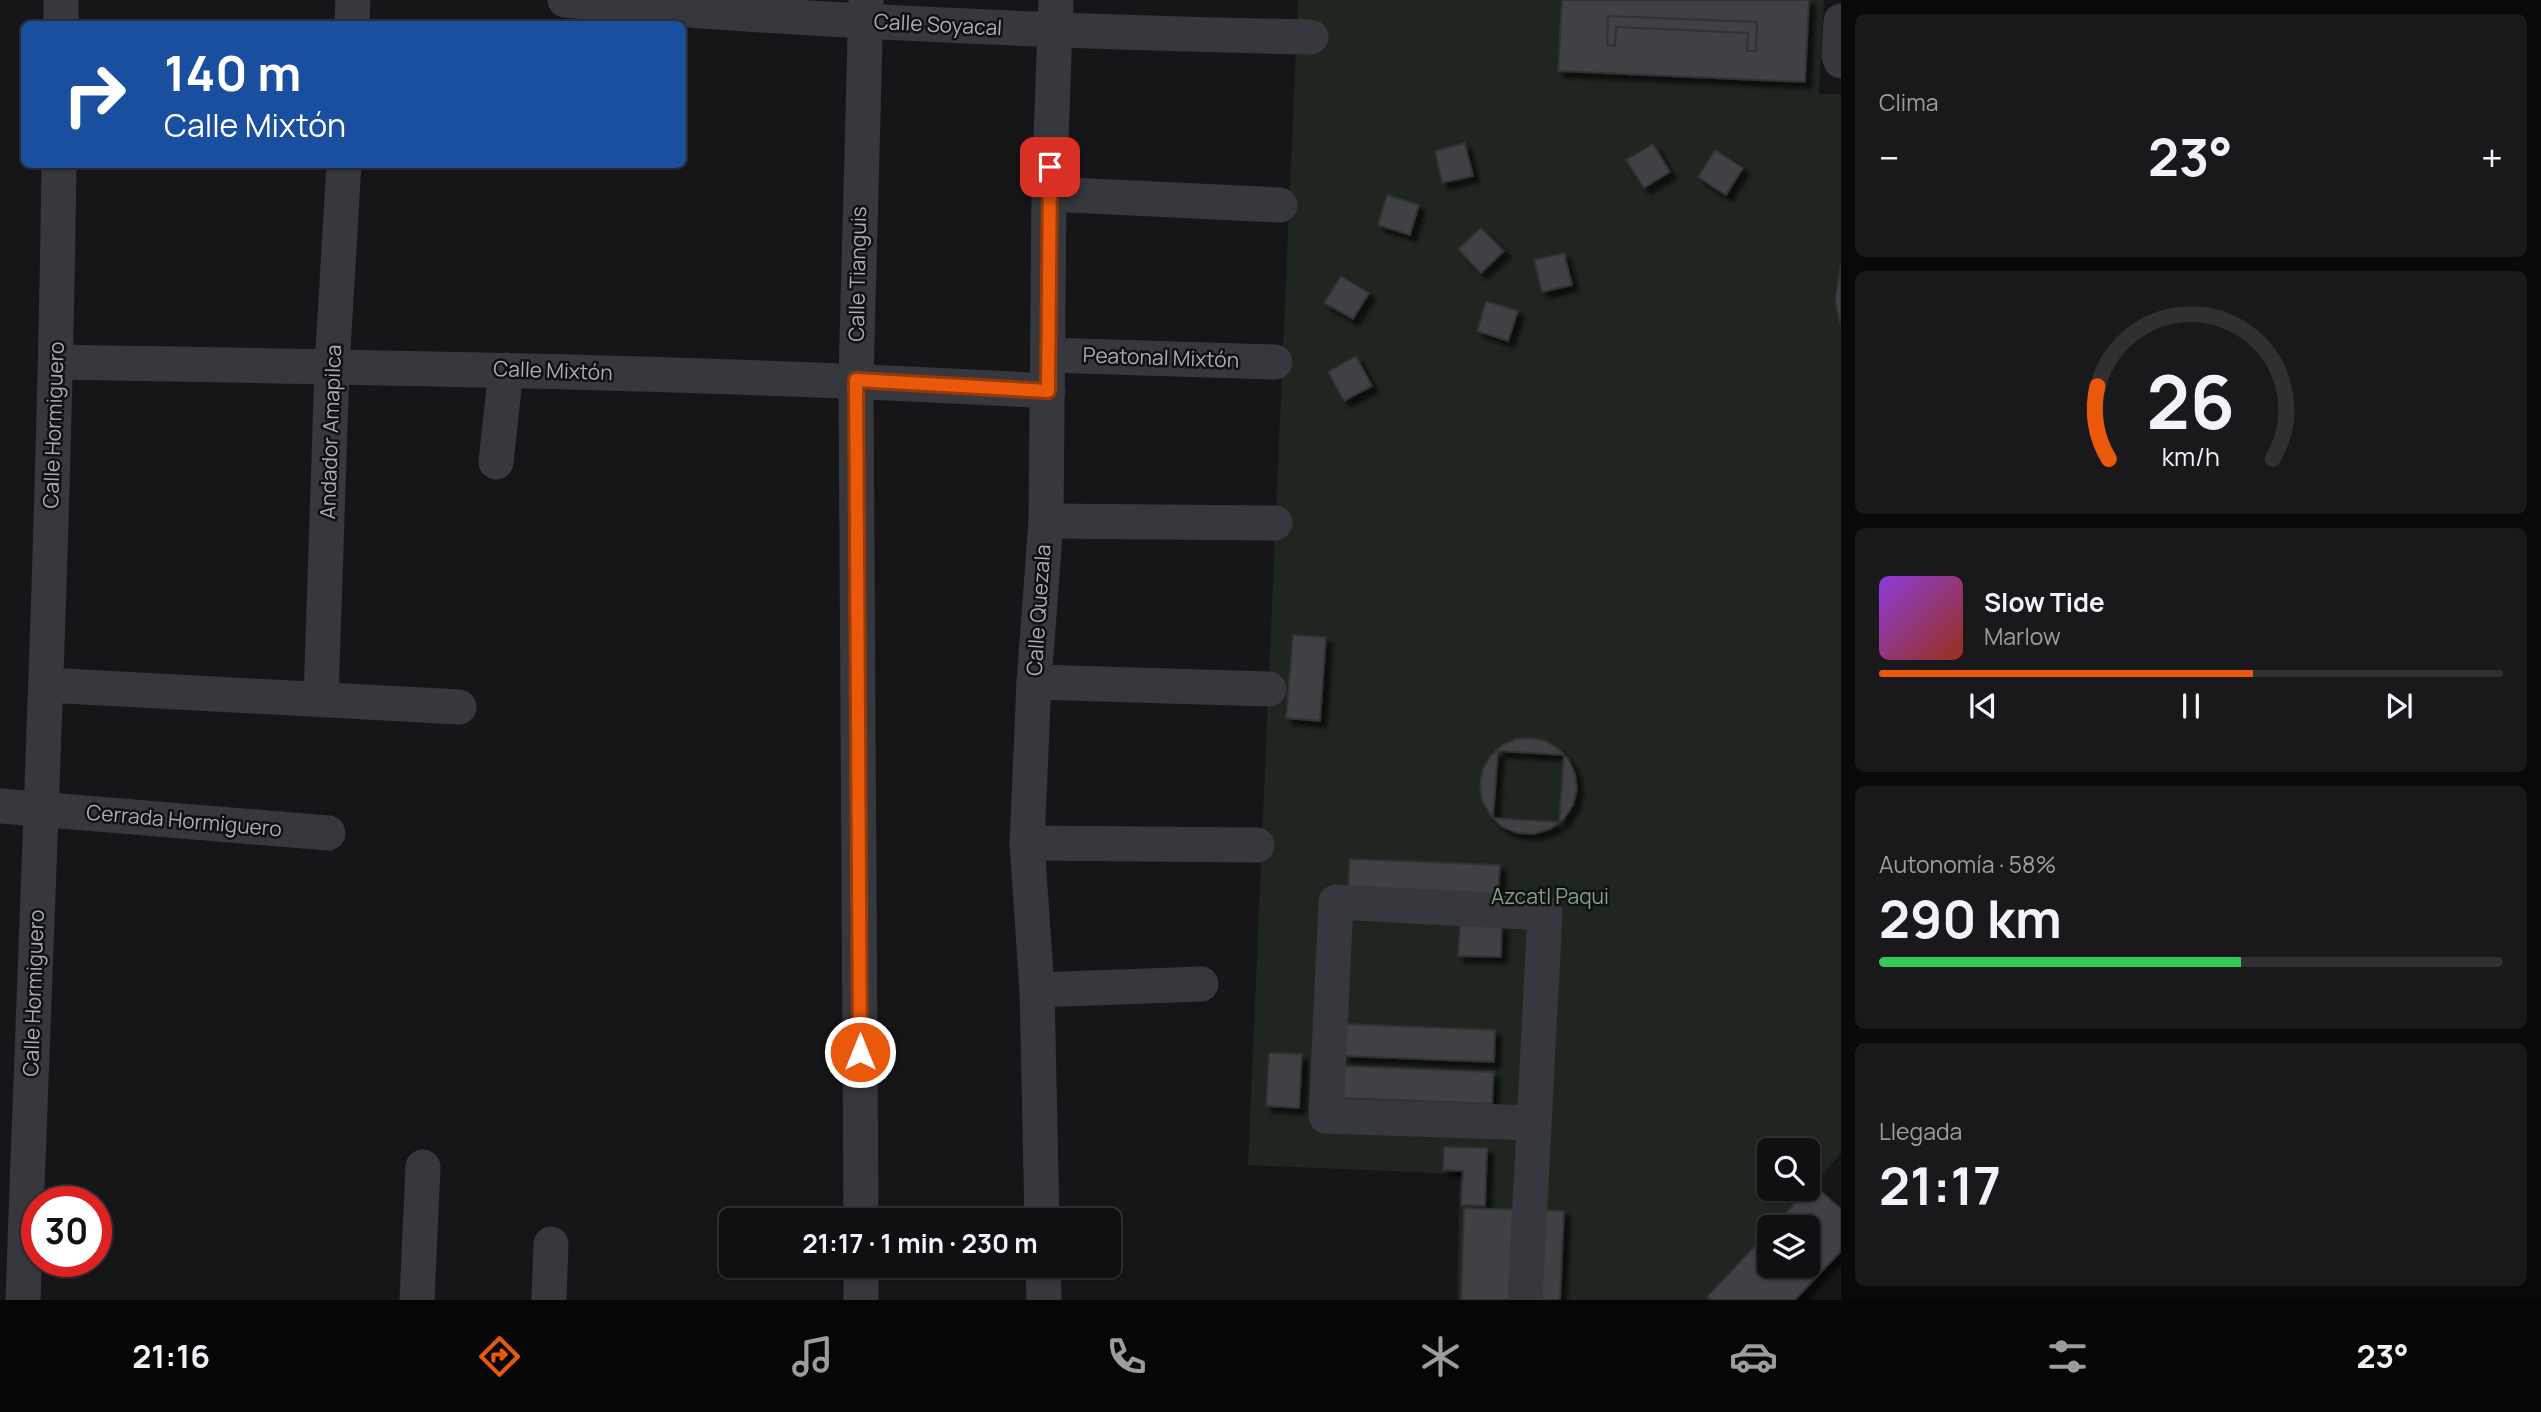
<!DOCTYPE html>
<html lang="es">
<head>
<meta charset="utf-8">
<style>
  :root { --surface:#101012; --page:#19191b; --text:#f1f3f6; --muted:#9c9d9f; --line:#303032; --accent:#ea580c }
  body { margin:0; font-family:Manrope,sans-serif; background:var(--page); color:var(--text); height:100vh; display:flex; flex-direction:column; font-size:26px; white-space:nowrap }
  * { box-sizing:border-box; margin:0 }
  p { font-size:23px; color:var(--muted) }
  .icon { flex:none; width:38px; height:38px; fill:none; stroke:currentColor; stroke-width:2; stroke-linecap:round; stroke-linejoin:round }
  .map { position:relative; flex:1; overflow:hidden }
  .panel { display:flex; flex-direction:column; gap:14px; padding:14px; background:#09090a; width:700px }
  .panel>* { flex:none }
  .hud { position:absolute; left:21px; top:21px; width:665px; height:147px; border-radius:10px; box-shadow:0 2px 5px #0004,0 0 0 2px var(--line); background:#1a4fa0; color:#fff; overflow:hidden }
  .controls { position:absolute; left:1757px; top:1138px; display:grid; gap:14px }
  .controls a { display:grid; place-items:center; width:63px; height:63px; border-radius:10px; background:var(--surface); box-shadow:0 2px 5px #0004,0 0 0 2px var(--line); font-size:35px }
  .speed { position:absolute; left:21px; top:1186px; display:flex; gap:14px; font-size:35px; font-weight:700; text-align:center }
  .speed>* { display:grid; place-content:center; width:91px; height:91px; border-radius:50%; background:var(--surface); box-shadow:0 2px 5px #0004,0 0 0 2px var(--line); line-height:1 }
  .speed .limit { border:10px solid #d22; background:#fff; color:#111 }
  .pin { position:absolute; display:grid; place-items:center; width:60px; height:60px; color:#fff; margin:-30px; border-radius:14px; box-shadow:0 4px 10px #0006 }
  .me { position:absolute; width:77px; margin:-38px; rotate:0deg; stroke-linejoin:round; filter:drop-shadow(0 0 5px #0008) }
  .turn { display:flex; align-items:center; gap:24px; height:147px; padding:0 28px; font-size:32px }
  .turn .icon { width:91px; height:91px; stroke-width:2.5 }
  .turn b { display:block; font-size:49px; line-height:60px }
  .big { font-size:52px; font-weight:700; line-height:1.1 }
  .panel .card { flex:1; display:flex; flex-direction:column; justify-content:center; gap:10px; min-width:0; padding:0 24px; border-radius:10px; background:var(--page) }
  .panel .dial { align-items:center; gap:0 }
  .dial svg { height:182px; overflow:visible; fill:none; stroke:var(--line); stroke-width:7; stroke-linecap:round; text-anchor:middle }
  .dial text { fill:var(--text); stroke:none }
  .song { display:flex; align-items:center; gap:21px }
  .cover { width:84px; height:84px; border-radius:10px; background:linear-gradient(135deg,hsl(270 70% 55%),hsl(10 70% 35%)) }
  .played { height:7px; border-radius:4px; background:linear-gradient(90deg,var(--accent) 60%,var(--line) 60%) }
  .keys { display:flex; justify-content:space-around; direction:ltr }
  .heat { display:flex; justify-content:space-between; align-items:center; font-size:38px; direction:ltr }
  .charge { height:10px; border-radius:5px; background:linear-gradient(90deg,#34c759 58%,var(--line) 0) }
  .trip { position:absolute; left:719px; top:1208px; width:402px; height:70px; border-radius:10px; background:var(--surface); box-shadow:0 2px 5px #0004,0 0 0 2px var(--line); font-weight:700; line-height:70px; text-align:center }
  .dock { display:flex; height:112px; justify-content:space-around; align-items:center; background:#060607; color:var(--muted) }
  .dock .icon { width:49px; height:49px }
  .dock .current { color:var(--accent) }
  .dock b { font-size:32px; color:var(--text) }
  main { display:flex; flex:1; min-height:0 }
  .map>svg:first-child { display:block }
</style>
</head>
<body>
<main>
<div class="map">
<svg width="1841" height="1300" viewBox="0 0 1841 1300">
  <defs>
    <filter id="shadow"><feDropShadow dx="6" dy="6" stdDeviation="2" flood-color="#0009"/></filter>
  </defs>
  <rect width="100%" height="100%" fill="#161618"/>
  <path fill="#1e261f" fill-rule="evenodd" d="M1298,0H1824L1819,94H1841V1154L1773,1227H1769V1231L1708,1297L1711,1300H1457L1460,1174L1248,1165ZM1769,1150H1808V1188H1769Z"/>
  <g fill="#404145" stroke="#303034" stroke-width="2" fill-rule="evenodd" filter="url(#shadow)">
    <path d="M1562,0H1809L1805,82L1558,71Z"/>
    <path d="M1608,16L1757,22L1756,51H1747L1748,33L1616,27L1615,46L1607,45Z"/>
    <path d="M1465,143L1473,176L1442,183L1435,151Z"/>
    <path d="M1653,144L1670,172L1644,188L1626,160Z"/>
    <path d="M1715,150L1743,168L1726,195L1698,177Z"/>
    <path d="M1387,195L1419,205L1410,235L1378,225Z"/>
    <path d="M1481,228L1504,251L1481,273L1458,249Z"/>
    <path d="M1564,253L1572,285L1542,292L1534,260Z"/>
    <path d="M1841,264V326L1835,301Z"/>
    <path d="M1341,276L1369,293L1353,319L1324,303Z"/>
    <path d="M1486,301L1518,311L1508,341L1477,331Z"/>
    <path d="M1356,356L1372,386L1344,401L1328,372Z"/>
    <path d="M1293,635L1326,637L1320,721L1286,718Z"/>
    <path d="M1531,738L1546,741L1559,749L1569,760L1575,774L1577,789L1573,805L1564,819L1550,829L1534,834L1517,833L1502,827L1490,815L1482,800L1480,784L1483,769L1490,756L1502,745L1516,739ZM1498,751L1564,755L1559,822L1493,818Z"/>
    <path d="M1350,859L1500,865L1498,898L1348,891Z"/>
    <path d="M1460,924L1502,925L1501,957L1458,956Z"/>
    <path d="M1346,1024L1495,1030L1494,1062L1344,1056Z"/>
    <path d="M1269,1053L1302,1054L1299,1108L1266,1106Z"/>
    <path d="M1344,1066L1494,1072L1492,1104L1342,1098Z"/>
    <path d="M1444,1147L1487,1148L1485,1206L1461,1205L1463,1171L1443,1170Z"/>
    <path d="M1813,1184L1841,1209V1251L1795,1300H1711L1707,1297L1769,1231V1265H1808V1227H1773Z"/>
    <path d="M1464,1208L1564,1211L1560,1300H1461Z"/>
  </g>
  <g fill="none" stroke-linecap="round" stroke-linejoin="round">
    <g stroke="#37383d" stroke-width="35">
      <path d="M565,0C813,22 1062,32 1311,37"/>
      <path d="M1841,21L1839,56L1841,61"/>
      <path d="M61,24V0"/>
      <path d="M352,24L353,0"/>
      <path d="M1049,194L1280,205"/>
      <path d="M1048,355L1275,362"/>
      <path d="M57,362C387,368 718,372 1048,391"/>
      <path d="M496,462L506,370"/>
      <path d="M1046,521L1275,523"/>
      <path d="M1034,682L1269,689"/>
      <path d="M46,685L459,707"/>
      <path d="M321,699L332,367L344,164"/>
      <path d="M0,806L328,833"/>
      <path d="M1027,843L1257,845"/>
      <path d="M1037,990L1201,984"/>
      <path d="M861,1220L856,380L866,0"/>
      <path d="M1042,1220L1037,990L1027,843L1034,682L1046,521L1049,194L1056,0"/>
      <path d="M861,1265V1300"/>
      <path d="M1043,1265L1044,1300"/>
      <path d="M23,1300C36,922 54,543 59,164"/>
      <path d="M417,1300L423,1167"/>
      <path d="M549,1300L551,1244"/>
      <path d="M1525,1300L1545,913L1336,902L1326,1116L1532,1123"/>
    </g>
  </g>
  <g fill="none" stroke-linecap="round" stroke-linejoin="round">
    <defs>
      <path id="route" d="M860,1052L856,380L1048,391L1050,167"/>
    </defs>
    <use href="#route" stroke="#983908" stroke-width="18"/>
    <use href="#route" stroke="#ea580c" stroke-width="12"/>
  </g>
  <g text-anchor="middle" stroke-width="5" stroke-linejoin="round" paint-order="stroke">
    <g font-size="21" fill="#a8adb8" stroke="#111113">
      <text transform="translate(938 25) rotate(3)" y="7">Calle Soyacal</text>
      <text transform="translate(858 274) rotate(-89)" y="7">Calle Tianguis</text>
      <text transform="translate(1161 358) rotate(2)" y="7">Peatonal Mixtón</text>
      <text transform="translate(553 371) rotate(2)" y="7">Calle Mixtón</text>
      <text transform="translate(54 425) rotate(-88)" y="7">Calle Hormiguero</text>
      <text transform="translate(331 432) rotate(-88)" y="7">Andador Amapilca</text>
      <text transform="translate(1039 610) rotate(-86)" y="7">Calle Quezala</text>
      <text transform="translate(184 821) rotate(5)" y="7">Cerrada Hormiguero</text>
      <text transform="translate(34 993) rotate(-88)" y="7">Calle Hormiguero</text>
    </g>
    <g font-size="21" fill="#7fa381" stroke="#111113">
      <text x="1550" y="904">Azcatl Paqui</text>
    </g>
  </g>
</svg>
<div class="controls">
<a><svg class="icon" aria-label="search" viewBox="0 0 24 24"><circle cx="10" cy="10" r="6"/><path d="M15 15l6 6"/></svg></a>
<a><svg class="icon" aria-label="layers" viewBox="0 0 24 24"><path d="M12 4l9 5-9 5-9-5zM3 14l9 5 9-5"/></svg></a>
</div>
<div class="speed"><div class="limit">30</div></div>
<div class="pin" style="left:1050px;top:167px;background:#d93025"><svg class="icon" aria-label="arrive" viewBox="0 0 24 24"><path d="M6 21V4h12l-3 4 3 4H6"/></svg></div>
<svg class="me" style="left:860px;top:1052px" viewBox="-20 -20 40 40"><circle r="17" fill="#ea580c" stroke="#fff" stroke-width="3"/><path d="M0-11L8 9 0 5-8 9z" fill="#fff"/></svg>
<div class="trip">21:17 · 1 min · 230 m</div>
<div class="hud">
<div class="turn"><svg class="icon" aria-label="right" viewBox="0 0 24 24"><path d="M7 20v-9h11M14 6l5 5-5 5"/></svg><div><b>140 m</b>Calle Mixtón</div></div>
</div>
</div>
<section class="panel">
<div class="card"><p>Clima</p>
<div class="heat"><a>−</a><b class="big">23°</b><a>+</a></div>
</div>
<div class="card dial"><svg viewBox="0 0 100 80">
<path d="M14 69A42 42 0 1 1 86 69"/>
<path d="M14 69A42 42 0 0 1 9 37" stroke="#ea580c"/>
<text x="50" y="56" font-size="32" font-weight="700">26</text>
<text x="50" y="72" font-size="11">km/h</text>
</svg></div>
<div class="card">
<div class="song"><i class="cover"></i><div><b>Slow Tide</b><p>Marlow</p></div></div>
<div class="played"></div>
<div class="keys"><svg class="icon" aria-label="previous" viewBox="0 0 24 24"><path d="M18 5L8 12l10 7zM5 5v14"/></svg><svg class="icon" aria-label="pause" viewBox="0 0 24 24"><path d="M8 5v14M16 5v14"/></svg><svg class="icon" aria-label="next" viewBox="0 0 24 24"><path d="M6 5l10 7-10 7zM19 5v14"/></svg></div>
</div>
<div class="card"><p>Autonomía · 58%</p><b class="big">290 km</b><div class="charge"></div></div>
<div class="card"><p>Llegada</p><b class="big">21:17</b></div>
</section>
</main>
<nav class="dock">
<b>21:16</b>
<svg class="icon current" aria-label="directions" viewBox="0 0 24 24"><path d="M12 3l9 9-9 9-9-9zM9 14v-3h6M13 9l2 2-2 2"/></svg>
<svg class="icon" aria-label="music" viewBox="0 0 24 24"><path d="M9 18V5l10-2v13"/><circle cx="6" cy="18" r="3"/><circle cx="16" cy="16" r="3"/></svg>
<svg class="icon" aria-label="phone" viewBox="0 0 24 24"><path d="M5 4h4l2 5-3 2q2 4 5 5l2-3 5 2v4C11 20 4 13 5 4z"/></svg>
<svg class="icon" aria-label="climate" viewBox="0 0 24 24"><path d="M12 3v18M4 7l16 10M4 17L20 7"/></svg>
<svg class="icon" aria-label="car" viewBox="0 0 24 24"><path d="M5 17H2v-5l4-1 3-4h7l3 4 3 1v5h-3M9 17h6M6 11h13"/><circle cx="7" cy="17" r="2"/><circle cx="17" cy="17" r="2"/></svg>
<svg class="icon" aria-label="filters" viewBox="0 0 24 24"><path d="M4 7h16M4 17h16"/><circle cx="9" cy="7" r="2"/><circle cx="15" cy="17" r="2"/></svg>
<b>23°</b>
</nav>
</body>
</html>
